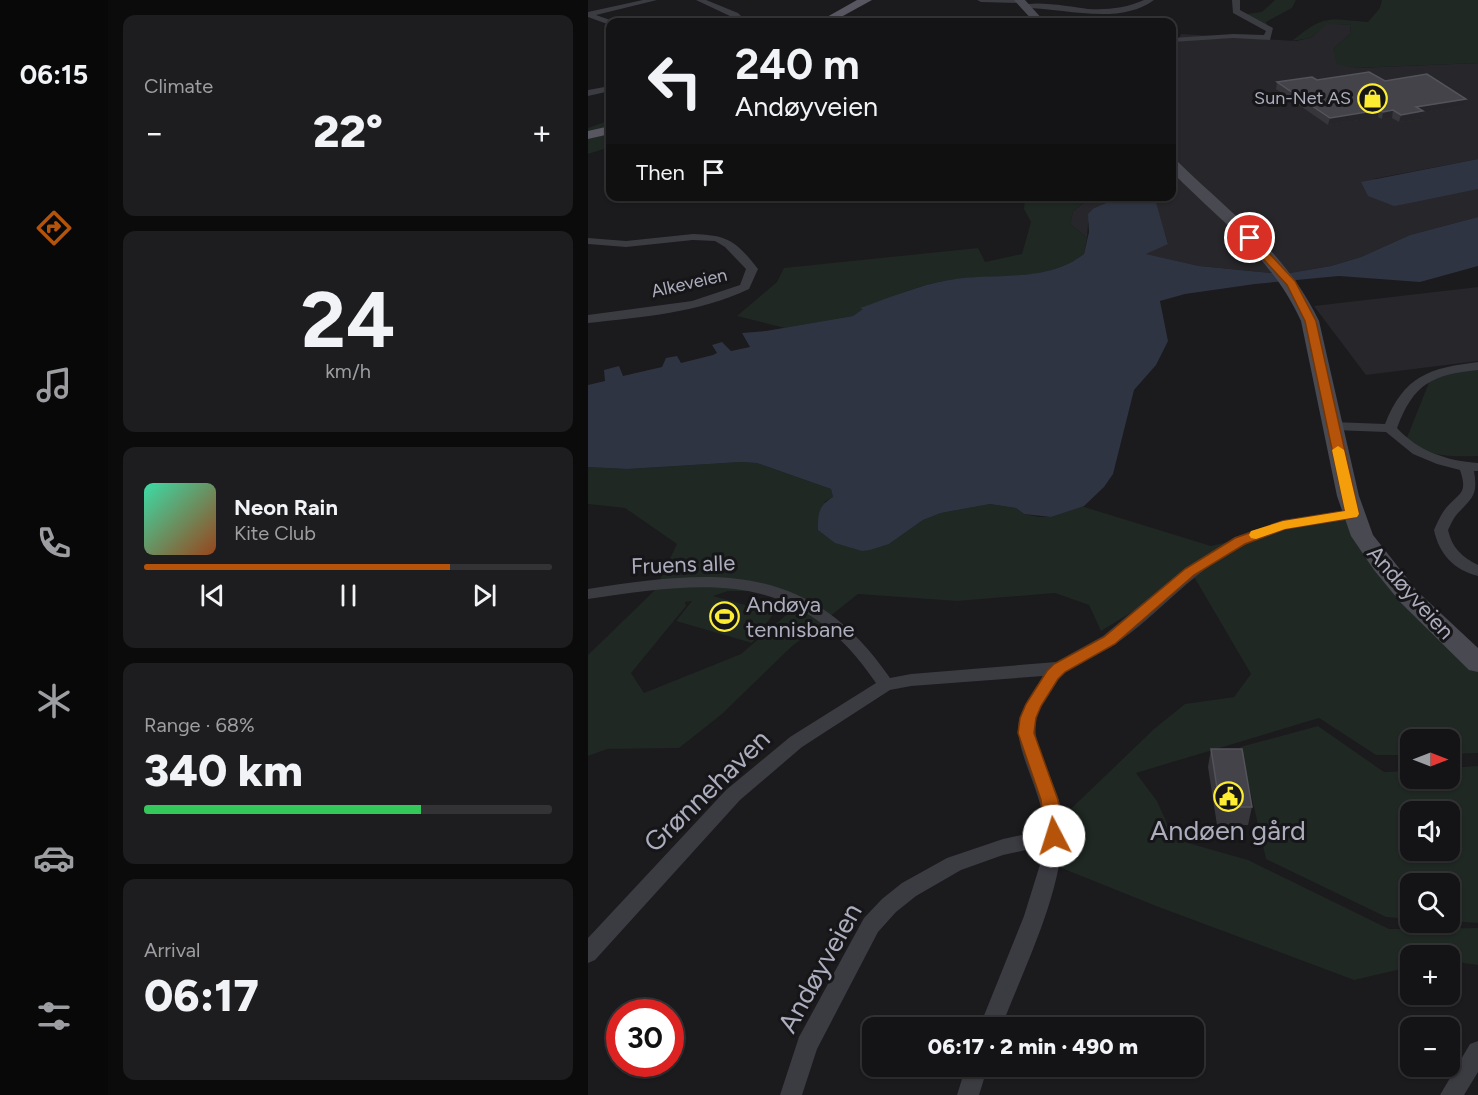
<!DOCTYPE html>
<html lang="en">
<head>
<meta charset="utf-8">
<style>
  :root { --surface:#141416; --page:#1d1d1f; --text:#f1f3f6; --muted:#9d9ea1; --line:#333335; --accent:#b45309 }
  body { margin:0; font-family:Figtree,sans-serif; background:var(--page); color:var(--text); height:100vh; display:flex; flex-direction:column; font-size:22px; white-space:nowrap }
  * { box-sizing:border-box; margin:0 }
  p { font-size:20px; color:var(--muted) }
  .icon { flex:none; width:33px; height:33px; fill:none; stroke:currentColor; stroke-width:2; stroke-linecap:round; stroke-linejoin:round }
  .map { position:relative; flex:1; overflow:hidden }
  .drawer { display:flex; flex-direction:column; gap:15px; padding:15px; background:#0b0b0c; width:480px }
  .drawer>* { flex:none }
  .banner { position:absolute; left:18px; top:18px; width:570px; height:183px; border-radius:12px; box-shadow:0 2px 4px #0004,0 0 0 2px var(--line); background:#141416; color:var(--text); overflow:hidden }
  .needle { width:39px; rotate:90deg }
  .fabs { position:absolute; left:812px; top:729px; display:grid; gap:12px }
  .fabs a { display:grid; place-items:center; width:60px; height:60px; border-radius:12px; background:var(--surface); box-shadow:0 2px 4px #0004,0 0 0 2px var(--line); font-size:30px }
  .speed { position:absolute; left:18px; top:999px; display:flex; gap:12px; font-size:30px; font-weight:700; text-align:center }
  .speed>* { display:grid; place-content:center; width:78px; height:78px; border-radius:50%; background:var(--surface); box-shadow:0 2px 4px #0004,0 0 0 2px var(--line); line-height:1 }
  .speed .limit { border:9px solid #d22; background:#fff; color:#111 }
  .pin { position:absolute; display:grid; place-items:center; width:51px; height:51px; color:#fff; margin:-26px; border:3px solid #fff; border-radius:50%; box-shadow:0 2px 6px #0007 }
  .me { position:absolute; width:66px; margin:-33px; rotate:355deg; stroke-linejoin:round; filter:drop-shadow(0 0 4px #0008) }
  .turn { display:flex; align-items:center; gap:21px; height:126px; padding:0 30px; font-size:27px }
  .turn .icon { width:78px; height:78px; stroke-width:2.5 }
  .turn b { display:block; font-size:42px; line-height:51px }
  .then { display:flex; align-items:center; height:57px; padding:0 30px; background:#0003; gap:12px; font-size:22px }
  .big { font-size:45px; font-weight:800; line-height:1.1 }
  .drawer .card { flex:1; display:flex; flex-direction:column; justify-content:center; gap:9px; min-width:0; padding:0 21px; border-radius:12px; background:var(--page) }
  .drawer .dial { align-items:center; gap:0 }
  .dial b { font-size:78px; line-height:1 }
  .song { display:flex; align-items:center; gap:18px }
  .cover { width:72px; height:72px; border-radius:9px; background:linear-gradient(135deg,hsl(160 70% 55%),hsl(20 70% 35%)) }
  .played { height:6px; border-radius:3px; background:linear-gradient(90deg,var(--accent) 75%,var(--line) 75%) }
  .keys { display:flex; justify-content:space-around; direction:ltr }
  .heat { display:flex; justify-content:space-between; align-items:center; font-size:33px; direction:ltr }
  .charge { height:9px; border-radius:4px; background:linear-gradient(90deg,#34c759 68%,var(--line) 0) }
  .trip { position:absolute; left:274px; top:1017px; width:342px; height:60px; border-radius:12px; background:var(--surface); box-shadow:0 2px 4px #0004,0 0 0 2px var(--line); font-weight:800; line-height:60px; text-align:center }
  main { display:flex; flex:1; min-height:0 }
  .menu { display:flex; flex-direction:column; width:108px; justify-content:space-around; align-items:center; background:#080809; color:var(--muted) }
  .menu .icon { width:42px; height:42px }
  .menu .on { color:var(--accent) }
  .menu b { font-size:27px; color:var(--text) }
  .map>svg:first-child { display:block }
</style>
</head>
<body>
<main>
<nav class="menu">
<b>06:15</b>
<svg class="icon on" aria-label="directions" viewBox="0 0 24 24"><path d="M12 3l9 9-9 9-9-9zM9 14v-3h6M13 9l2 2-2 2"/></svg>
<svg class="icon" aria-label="music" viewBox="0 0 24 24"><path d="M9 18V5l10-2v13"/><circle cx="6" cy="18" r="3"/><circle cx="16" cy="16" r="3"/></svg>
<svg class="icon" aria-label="phone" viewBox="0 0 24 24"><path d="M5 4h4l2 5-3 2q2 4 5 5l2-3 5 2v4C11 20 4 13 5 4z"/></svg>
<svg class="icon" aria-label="climate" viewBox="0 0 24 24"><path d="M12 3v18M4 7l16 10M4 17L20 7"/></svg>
<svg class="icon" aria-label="car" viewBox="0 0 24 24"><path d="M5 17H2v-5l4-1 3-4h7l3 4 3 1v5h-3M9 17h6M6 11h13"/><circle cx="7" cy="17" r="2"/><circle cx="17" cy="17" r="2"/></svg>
<svg class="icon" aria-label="filters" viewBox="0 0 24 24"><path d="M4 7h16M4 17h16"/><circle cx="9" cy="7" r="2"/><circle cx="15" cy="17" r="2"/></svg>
</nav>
<section class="drawer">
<div class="card"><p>Climate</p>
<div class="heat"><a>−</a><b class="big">22°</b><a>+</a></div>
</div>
<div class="card dial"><b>24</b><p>km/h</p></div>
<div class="card">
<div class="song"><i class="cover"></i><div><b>Neon Rain</b><p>Kite Club</p></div></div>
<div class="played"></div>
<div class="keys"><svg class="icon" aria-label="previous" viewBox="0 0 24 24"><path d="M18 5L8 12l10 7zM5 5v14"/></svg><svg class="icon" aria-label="pause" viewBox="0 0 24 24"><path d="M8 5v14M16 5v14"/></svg><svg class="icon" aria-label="next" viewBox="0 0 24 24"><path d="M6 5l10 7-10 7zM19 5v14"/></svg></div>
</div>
<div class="card"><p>Range · 68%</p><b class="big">340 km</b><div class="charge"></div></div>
<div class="card"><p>Arrival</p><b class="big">06:17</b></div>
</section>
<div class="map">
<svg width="890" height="1095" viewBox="0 0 890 1095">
  <rect width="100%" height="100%" fill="#1b1a1d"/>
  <g fill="#27262a">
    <path d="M739,23L763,25L762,34L745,49L767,68L890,63V159L785,179L890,189V217L822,235L773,257L743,266L702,273H683L611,266L557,254L580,243L566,199L555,197L584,196V40H590L593,34L708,41L722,38Z"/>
    <path d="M503,197H532L506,208L500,224L499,238L482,224L485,211Z"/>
    <path d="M890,287V361L778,375L726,306Z"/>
  </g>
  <g fill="#1f2823" fill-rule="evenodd">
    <path d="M687,0H708L704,8L678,22L680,29L652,15L674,12Z"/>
    <path d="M794,0H890V63L766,68L749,64L745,49L762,34L763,25L739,24L722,38L704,41C738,14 738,19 780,22L792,8Z"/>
    <path d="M22,120V147L0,154V128Z"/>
    <path d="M437,197H503L485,211L482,224L499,238L496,254C457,284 407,273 362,280C332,284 302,298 274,308L276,309L265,316L197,328L149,316L189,282L196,268L390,248L397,262L434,254L443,222L436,209Z"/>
    <path d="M890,363V456C864,457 839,457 818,440L844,375Z"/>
    <path d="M153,462L169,463L243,489L245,497L236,502L301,544L335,520L353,513L402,504L428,508L436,514L451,517H463L493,506L623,546L763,513L890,667V753L861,754V740H822V755H788L731,718L548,773L569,801L586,839L660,860L801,929L890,928V965L861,961V956H822V967L766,980L568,906L466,865L465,826L566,729L597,704L646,697L663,674L605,575L513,631L501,605L467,593L369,601L270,594L202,648L134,714L91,748L19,749L0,756V655L67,590L89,544L37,508L0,504V467L39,469ZM140,591H188L204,610L153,654L56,693L43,673L98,606L97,602L104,601L88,621L164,643L186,613L125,596Z"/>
    <path d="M730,726L796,772L822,771V778H861V768L890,766V923L861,921V884H822V919L798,917L678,859L652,747ZM822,812H861V850H822Z"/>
  </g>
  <g fill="#2f3442">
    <path d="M890,159V189L817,204L806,206L780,196L773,182Z"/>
    <path d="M532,197L567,199L580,244L558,254L611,266L683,273H702L743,266L773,257L822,235L890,217V266L832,282L751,276L667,284L597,294L572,301L580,341L568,365L546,390L525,474L516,487L496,506L463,517L436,514L428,508L402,504L353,513L335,520L301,544L282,550L274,551L247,543L230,530C230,514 230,506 245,497L243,489L169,463L153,462L39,469L0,467V385L17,381L16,370L31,366L35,376L74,367L78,358L89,356L93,363L125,355L129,353L124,345L134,342L143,351L162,347L154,333L178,331L265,316L275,309L272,308C301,298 331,285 361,280C406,272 457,284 496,254L501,232L500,214L506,208Z"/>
  </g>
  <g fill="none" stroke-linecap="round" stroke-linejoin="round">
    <g fill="#3b3b42" fill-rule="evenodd">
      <path d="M55,0H69L8,15L25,21L22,25L0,17V12Z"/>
      <path d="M108,0H118L150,13L154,17V22H147L144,17Z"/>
      <path d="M389,0H435L436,1L432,3L393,2Z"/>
      <path d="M556,0H566C531,26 477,8 437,8L433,6C446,0 484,7 500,9C520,10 538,8 556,0Z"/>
      <path d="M644,0H652V10L685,28L682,40L645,38L584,42V38L645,34L676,35L678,31L645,13Z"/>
      <path d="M22,86V91L0,96V90Z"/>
      <path d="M105,234C140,235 148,241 170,269L161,289C111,313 54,317 0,323V315L104,301L152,285L158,269L137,247L127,241L105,240L38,247L0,244V238L38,241Z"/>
      <path d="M890,362V370C844,375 826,383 809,428C830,451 859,461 890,463V471H886C890,495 885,497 870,513C866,517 863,524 860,530C864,548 874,557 890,565V576C866,570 851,554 846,530C849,523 853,514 858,508C872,492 880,494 872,470L849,464L825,454L798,432L745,430L738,426L745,422L797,424C816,376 841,368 890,362Z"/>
      <path d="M764,509L769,511L771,514L769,517C746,524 721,523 698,529C685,533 671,538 659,544C607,567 572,614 526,645C510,655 489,662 475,674C464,684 454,703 449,717C440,747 474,788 475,821C477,888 437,965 413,1028H391L436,916L455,855L456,846L415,855L373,870L328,896L308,912L290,932L229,1049L214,1095H192L211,1037L276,918L294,899L314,883L359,858L415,839L456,830C457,794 422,745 432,717C437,702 447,689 455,676L323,686L302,690L214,747L152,800L7,960L0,963V938L138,790L202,737L288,683C210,568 122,581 0,599V589C127,569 221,560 302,678L323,674L468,662L515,636L597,568L647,537L695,520Z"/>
      <path d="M890,1041V1072L876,1095H852L882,1044Z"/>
      <path d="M378,1066H400L391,1095H369Z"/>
    </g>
    <g fill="#494952" fill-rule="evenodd">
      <path d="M426,0H437L457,22H446Z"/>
      <path d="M584,160L589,161C642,213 698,252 731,321L771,496L785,535L829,591L890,648V672L881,670L813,603L786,570L763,536L749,496L713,321C684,257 632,221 584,172Z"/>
    </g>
    <g fill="#575661" fill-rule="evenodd">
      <path d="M269,0H284L244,22H230Z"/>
      <path d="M22,126V134L0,139V131Z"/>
    </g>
  </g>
  <g fill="#37363b">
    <path d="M729,80L797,81L878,99L876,106L834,113L833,119L811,122L804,118L794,119L790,117L740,125L688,89L689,82Z"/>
    <path d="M623,749L664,807L660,825H629L620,767Z"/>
  </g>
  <g fill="#262529">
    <path d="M878,99L876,106L834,113L833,119L811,122L813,115L828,107Z"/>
    <path d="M791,110L790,117L740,125L742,118Z"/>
    <path d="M805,110L804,118L794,119L795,112Z"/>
  </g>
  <g fill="#434349" stroke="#54535b" stroke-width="1.5">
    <path d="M781,72L797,81L839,74L878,99L828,107L835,111L813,115L805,110L795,112L791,110L742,118L689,82L724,77L729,80Z"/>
    <path d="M623,749H654L664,807H632Z"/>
  </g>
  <path fill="#b45309" stroke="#753606" stroke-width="1.5" d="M658,236H665L707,281L728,321L771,514L764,518L697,529L657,544L606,575L527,644L477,672L470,679L453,706L448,718L446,733L470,800L475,836L472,841L466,844L460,841L457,836L453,800L430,733L432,718L438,704L459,671L466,664L516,637L597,569L647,538L695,521L757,511L717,321L699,285L658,240Z"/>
  <path fill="#f59e0b" d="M750,446L756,450L771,514L769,517L697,529L668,539L663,538L661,535L663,531L695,521L757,511L744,450Z"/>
  <defs>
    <symbol id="shop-ring" viewBox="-11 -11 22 22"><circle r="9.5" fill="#161518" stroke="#fcec32" stroke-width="1.5"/><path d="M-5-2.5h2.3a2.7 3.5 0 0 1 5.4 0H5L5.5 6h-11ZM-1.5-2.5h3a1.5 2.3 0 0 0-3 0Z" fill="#fcec32"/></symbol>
    <symbol id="stadium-ring" viewBox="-11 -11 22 22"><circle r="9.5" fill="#161518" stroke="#fcec32" stroke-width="1.5"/><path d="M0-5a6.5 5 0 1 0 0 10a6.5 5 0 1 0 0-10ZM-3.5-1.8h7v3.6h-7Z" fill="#fcec32"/></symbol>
    <symbol id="civic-ring" viewBox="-11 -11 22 22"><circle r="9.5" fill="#161518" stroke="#fcec32" stroke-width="1.5"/><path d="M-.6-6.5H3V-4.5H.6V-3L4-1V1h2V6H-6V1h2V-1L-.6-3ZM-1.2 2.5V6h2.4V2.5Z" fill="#fcec32"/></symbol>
  </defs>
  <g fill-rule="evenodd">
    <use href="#shop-ring" x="768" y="82" width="33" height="33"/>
    <use href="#stadium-ring" x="120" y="600" width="33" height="33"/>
    <use href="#civic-ring" x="624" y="780" width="33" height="33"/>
  </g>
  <g text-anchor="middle" stroke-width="6" stroke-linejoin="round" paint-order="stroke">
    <g font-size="18" fill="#acadbd" stroke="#161518" text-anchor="end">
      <text x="763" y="104">Sun-Net AS</text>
    </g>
    <g font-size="18" fill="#acadbd" stroke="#161518">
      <text transform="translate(101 283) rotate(-13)" y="6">Alkeveien</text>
    </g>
    <g font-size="22" fill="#acadbd" stroke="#161518">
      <text transform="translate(95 564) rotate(-2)" y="8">Fruens alle</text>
      <text transform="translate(823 592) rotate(48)" y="8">Andøyveien</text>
    </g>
    <g font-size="22" fill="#acadbd" stroke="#161518" text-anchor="start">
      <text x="158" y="612">Andøya<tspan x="158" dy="25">tennisbane</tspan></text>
    </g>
    <g font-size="27" fill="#acadbd" stroke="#161518">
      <text transform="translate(119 791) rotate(-44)" y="9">Grønnehaven</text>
      <text transform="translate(232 968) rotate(-61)" y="9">Andøyveien</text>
    </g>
    <g font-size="27" fill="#acadbd" stroke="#161518">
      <text x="640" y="840">Andøen gård</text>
    </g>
  </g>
</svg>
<div class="fabs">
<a><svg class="needle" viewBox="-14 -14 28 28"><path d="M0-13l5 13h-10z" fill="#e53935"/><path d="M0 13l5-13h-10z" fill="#9d9ea1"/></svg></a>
<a><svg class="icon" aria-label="sound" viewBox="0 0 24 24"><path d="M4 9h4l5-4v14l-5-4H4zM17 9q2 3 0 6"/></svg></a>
<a><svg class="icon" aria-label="search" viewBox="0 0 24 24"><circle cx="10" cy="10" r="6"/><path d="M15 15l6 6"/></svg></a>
<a>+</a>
<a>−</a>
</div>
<div class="speed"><div class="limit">30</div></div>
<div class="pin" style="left:662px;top:238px;background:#d93025"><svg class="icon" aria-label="arrive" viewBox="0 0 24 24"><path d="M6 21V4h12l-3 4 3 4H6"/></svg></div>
<svg class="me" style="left:466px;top:836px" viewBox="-20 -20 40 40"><circle r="19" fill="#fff"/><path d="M0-13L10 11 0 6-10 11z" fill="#b45309"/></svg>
<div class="trip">06:17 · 2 min · 490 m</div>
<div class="banner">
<div class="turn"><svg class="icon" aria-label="left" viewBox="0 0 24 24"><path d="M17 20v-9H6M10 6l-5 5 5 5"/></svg><div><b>240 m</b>Andøyveien</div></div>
<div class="then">Then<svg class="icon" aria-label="arrive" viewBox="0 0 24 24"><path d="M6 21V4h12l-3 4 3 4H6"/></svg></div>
</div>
</div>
</main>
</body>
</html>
